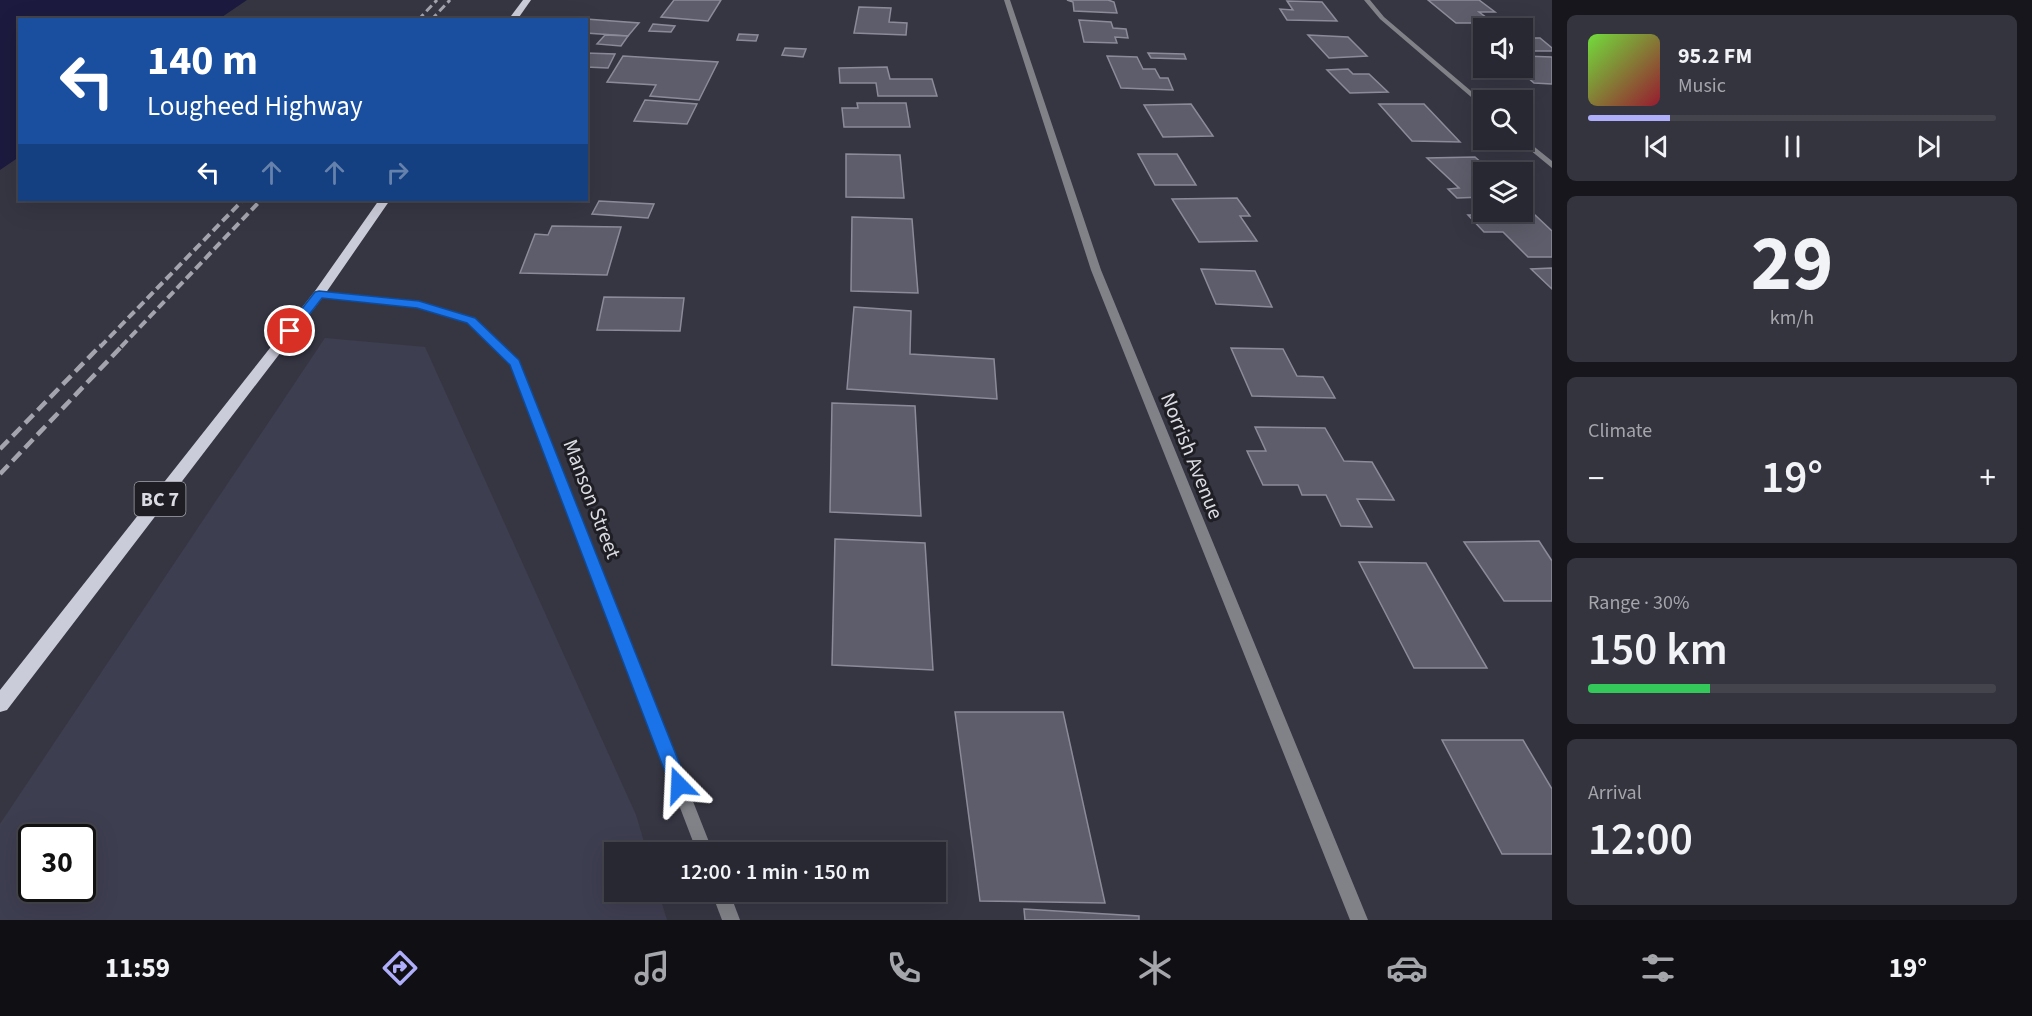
<!DOCTYPE html>
<html lang="en">
<head>
<meta charset="utf-8">
<style>
  :root { --surface:#282832; --page:#34343e; --text:#f1f3f6; --muted:#a5a6ac; --line:#44444d; --accent:#aeaefa }
  body { margin:0; font-family:"Source Sans 3",sans-serif; background:var(--page); color:var(--text); height:100vh; display:flex; flex-direction:column; font-size:22px; white-space:nowrap }
  * { box-sizing:border-box; margin:0 }
  p { font-size:20px; color:var(--muted) }
  .icon { flex:none; width:33px; height:33px; fill:none; stroke:currentColor; stroke-width:2; stroke-linecap:round; stroke-linejoin:round }
  .map { position:relative; flex:1; overflow:hidden }
  .side { display:flex; flex-direction:column; gap:15px; padding:15px; background:#16161c; width:480px }
  .side>* { flex:none }
  .top-card { position:absolute; left:18px; top:18px; width:570px; height:183px; border-radius:0px; box-shadow:0 6px 24px #0002,0 0 0 2px var(--line); background:#1a4fa0; color:#fff; overflow:hidden }
  .buttons { position:absolute; left:1473px; top:18px; display:grid; gap:12px }
  .buttons a { display:grid; place-items:center; width:60px; height:60px; border-radius:0px; background:var(--surface); box-shadow:0 6px 24px #0002,0 0 0 2px var(--line); font-size:30px }
  .speed { position:absolute; left:18px; top:824px; display:flex; gap:12px; font-size:30px; font-weight:700; text-align:center }
  .speed>* { display:grid; place-content:center; width:78px; height:78px; border-radius:50%; background:var(--surface); box-shadow:0 6px 24px #0002,0 0 0 2px var(--line); line-height:1 }
  .speed .limit { border:3px solid #111; border-radius:9px; background:#fff; color:#111 }
  .pin { position:absolute; display:grid; place-items:center; width:51px; height:51px; color:#fff; margin:-26px; border:3px solid #fff; border-radius:50%; box-shadow:0 2px 6px #0007 }
  .me { position:absolute; width:66px; margin:-33px; rotate:339deg; stroke-linejoin:round; filter:drop-shadow(0 0 4px #0008) }
  .turn { display:flex; align-items:center; gap:21px; height:126px; padding:0 30px; font-size:27px }
  .turn .icon { width:78px; height:78px; stroke-width:2.5 }
  .turn b { display:block; font-size:42px; line-height:51px }
  .lanes { display:flex; align-items:center; height:57px; padding:0 30px; background:#0003; justify-content:center; gap:30px; direction:ltr }
  .lanes .off { opacity:.35 }
  .big { font-size:45px; font-weight:600; line-height:1.1 }
  .side .widget { flex:1; display:flex; flex-direction:column; justify-content:center; gap:9px; min-width:0; padding:0 21px; border-radius:9px; background:var(--page) }
  .side .dial { align-items:center; gap:0 }
  .dial b { font-size:78px; line-height:1 }
  .song { display:flex; align-items:center; gap:18px }
  .cover { width:72px; height:72px; border-radius:9px; background:linear-gradient(135deg,hsl(100 70% 55%),hsl(350 70% 35%)) }
  .played { height:6px; border-radius:3px; background:linear-gradient(90deg,var(--accent) 20%,var(--line) 20%) }
  .keys { display:flex; justify-content:space-around; direction:ltr }
  .heat { display:flex; justify-content:space-between; align-items:center; font-size:33px; direction:ltr }
  .charge { height:9px; border-radius:4px; background:linear-gradient(90deg,#34c759 30%,var(--line) 0) }
  .trip { position:absolute; left:604px; top:842px; width:342px; height:60px; border-radius:0px; background:var(--surface); box-shadow:0 6px 24px #0002,0 0 0 2px var(--line); font-weight:600; line-height:60px; text-align:center }
  .dock { display:flex; height:96px; justify-content:space-around; align-items:center; background:#101014; color:var(--muted) }
  .dock .icon { width:42px; height:42px }
  .dock .active { color:var(--accent) }
  .dock b { font-size:27px; color:var(--text) }
  main { display:flex; flex:1; min-height:0 }
  .map>svg:first-child { display:block }
</style>
</head>
<body>
<main>
<div class="map">
<svg width="1552" height="920" viewBox="0 0 1552 920">
  <rect width="100%" height="100%" fill="#363643"/>
  <path fill="#3e3e51" fill-rule="evenodd" d="M325,338L425,347L636,815L647,852H615V891H658L667,920H0V824ZM32,837H82V888H32Z"/>
  <path fill="#1c1a3e" d="M0,0H247L219,19L20,20L19,157L0,170Z"/>
  <g fill="#5d5d6b" stroke="#8b8b9a" stroke-width="1.5">
    <path d="M674,0H721L708,21L661,17Z"/>
    <path d="M1067,0H1108L1114,2L1117,13L1074,11L1073,2Z"/>
    <path d="M1428,0H1479L1495,12H1479L1494,23H1456Z"/>
    <path d="M1287,1L1322,2L1337,21L1287,20L1280,9L1293,10Z"/>
    <path d="M859,7L891,8L889,22L907,23L906,35L854,33Z"/>
    <path d="M586,19L639,23L628,36L586,33Z"/>
    <path d="M1079,20L1111,22L1113,28L1126,29L1128,38L1115,37L1117,43L1084,42Z"/>
    <path d="M653,24L675,26L671,32L649,31Z"/>
    <path d="M739,34L758,35L756,41L737,40Z"/>
    <path d="M605,35L628,36L621,46L597,44Z"/>
    <path d="M1308,35L1348,37L1367,56L1329,58Z"/>
    <path d="M1522,38H1540L1552,48V51H1522Z"/>
    <path d="M785,48L806,49L803,57L782,55Z"/>
    <path d="M586,53L615,54L608,68L586,67Z"/>
    <path d="M1148,53L1184,54L1186,59L1151,58Z"/>
    <path d="M623,56L718,62L699,100L650,96L656,85L607,82Z"/>
    <path d="M1107,56L1137,57L1143,69H1155L1160,78H1168L1173,90L1121,88Z"/>
    <path d="M1522,56L1552,57V84L1534,83L1517,68H1522Z"/>
    <path d="M887,67L890,79H932L937,96H878L876,83H840L839,68Z"/>
    <path d="M1348,69L1353,74H1369L1388,92L1350,93L1327,70Z"/>
    <path d="M645,100L697,104L687,124L634,121Z"/>
    <path d="M857,103H906L910,127H844L842,108H858Z"/>
    <path d="M1191,104L1213,136L1163,137L1144,105Z"/>
    <path d="M1379,104H1424L1460,142L1412,141Z"/>
    <path d="M846,154L900,155L904,198L846,197Z"/>
    <path d="M1138,154H1177L1196,185H1155Z"/>
    <path d="M1475,157L1492,172H1484V197L1457,198L1448,189L1459,188L1427,158Z"/>
    <path d="M1237,198L1250,216H1240L1257,241L1199,242L1172,199Z"/>
    <path d="M599,201L654,204L648,218L592,214Z"/>
    <path d="M1468,215H1535L1552,231V257H1528L1503,232H1484Z"/>
    <path d="M852,217L912,219L918,293L851,291Z"/>
    <path d="M552,226L621,227L607,275L520,273L535,234L548,235Z"/>
    <path d="M1552,268V289L1531,269Z"/>
    <path d="M1201,269L1255,271L1272,307L1216,304Z"/>
    <path d="M604,297L684,298L680,331L597,330Z"/>
    <path d="M854,307L911,311L910,354L994,359L997,399L847,389Z"/>
    <path d="M1231,348L1283,349L1297,376L1323,377L1335,398L1252,396Z"/>
    <path d="M832,403L915,406L921,516L830,512Z"/>
    <path d="M1255,427L1325,428L1344,461L1372,462L1394,500L1357,499L1372,527L1341,526L1326,495H1302L1298,485H1263L1247,451H1266Z"/>
    <path d="M835,539L925,543L933,670L832,665Z"/>
    <path d="M1539,541L1552,561V601H1504L1464,542Z"/>
    <path d="M1359,562L1426,563L1487,668H1414Z"/>
    <path d="M955,712H1063L1105,903L980,901Z"/>
    <path d="M1442,740H1523L1552,789V854H1502Z"/>
    <path d="M1024,909L1139,916V920H1025Z"/>
  </g>
  <g fill="none" stroke-linecap="round" stroke-linejoin="round">
    <g fill="#818288" fill-rule="evenodd">
      <path d="M1004,0H1010L1101,270L1368,920H1350L1091,270Z"/>
      <path d="M1364,0H1370L1384,17L1484,102V108L1380,19Z"/>
      <path d="M1522,137L1552,161V168L1519,141L1522,140Z"/>
      <path d="M319,291L419,301L475,319L519,361L713,852H697L510,364L467,323L418,307L315,296L314,294Z"/>
      <path d="M711,891H729L740,920H722Z"/>
    </g>
    <g fill="#cbccd9" fill-rule="evenodd">
      <path d="M523,0H531L517,20H508Z"/>
      <path d="M379,200H390L323,297L7,710L0,712V690L315,291Z"/>
    </g>
    <g stroke="#a4a4ae" stroke-width="3" stroke-dasharray="8 4" stroke-linecap="butt">
      <path d="M418,20L437,0"/>
      <path d="M431,20L450,0"/>
    </g>
    <g stroke="#a4a4ae" stroke-width="4" stroke-dasharray="9 4.5" stroke-linecap="butt">
      <path d="M100,347L243,200"/>
      <path d="M121,347L261,200"/>
    </g>
    <g stroke="#a4a4ae" stroke-width="4.5" stroke-dasharray="12 6" stroke-linecap="butt">
      <path d="M0,449L101,345"/>
      <path d="M0,474L123,345"/>
    </g>
  </g>
  <path fill="#1a73e8" stroke="#114b97" stroke-width="1.5" d="M319,291L419,301L475,318L519,360L688,785L685,791L679,794L672,791L670,785L510,365L467,323L417,308L322,298L294,334H286V329L315,292Z"/>
  <g text-anchor="middle" stroke-width="6" stroke-linejoin="round" paint-order="stroke">
    <rect fill="#1e1e24" stroke="#a2a2aa" stroke-width="1.5" x="134.5" y="482" width="51" height="34" rx="4.5"/>
    <g font-size="20" font-weight="bold" fill="#dbdbe3">
      <text x="160" y="506">BC 7</text>
    </g>
    <g font-size="21" fill="#dbdbe3" stroke="#1e1e24">
      <text transform="translate(1192 456) rotate(68)" y="7">Norrish Avenue</text>
      <text transform="translate(592 499) rotate(69)" y="7">Manson Street</text>
    </g>
  </g>
</svg>
<div class="buttons">
<a><svg class="icon" aria-label="sound" viewBox="0 0 24 24"><path d="M4 9h4l5-4v14l-5-4H4zM17 9q2 3 0 6"/></svg></a>
<a><svg class="icon" aria-label="search" viewBox="0 0 24 24"><circle cx="10" cy="10" r="6"/><path d="M15 15l6 6"/></svg></a>
<a><svg class="icon" aria-label="layers" viewBox="0 0 24 24"><path d="M12 4l9 5-9 5-9-5zM3 14l9 5 9-5"/></svg></a>
</div>
<div class="speed"><div class="limit">30</div></div>
<div class="pin" style="left:290px;top:331px;background:#d93025"><svg class="icon" aria-label="arrive" viewBox="0 0 24 24"><path d="M6 21V4h12l-3 4 3 4H6"/></svg></div>
<svg class="me" style="left:679px;top:785px" viewBox="-20 -20 40 40"><path d="M0-17L14 15 0 8-14 15z" fill="#1a73e8" stroke="#fff" stroke-width="4"/></svg>
<div class="trip">12:00 · 1 min · 150 m</div>
<div class="top-card">
<div class="turn"><svg class="icon" aria-label="left" viewBox="0 0 24 24"><path d="M17 20v-9H6M10 6l-5 5 5 5"/></svg><div><b>140 m</b>Lougheed Highway</div></div>
<div class="lanes"><svg class="icon" aria-label="left" viewBox="0 0 24 24"><path d="M17 20v-9H6M10 6l-5 5 5 5"/></svg><svg class="icon off" aria-label="ahead" viewBox="0 0 24 24"><path d="M12 20V5M6 11l6-6 6 6"/></svg><svg class="icon off" aria-label="ahead" viewBox="0 0 24 24"><path d="M12 20V5M6 11l6-6 6 6"/></svg><svg class="icon off" aria-label="right" viewBox="0 0 24 24"><path d="M7 20v-9h11M14 6l5 5-5 5"/></svg></div>
</div>
</div>
<section class="side">
<div class="widget">
<div class="song"><i class="cover"></i><div><b>95.2 FM</b><p>Music</p></div></div>
<div class="played"></div>
<div class="keys"><svg class="icon" aria-label="previous" viewBox="0 0 24 24"><path d="M18 5L8 12l10 7zM5 5v14"/></svg><svg class="icon" aria-label="pause" viewBox="0 0 24 24"><path d="M8 5v14M16 5v14"/></svg><svg class="icon" aria-label="next" viewBox="0 0 24 24"><path d="M6 5l10 7-10 7zM19 5v14"/></svg></div>
</div>
<div class="widget dial"><b>29</b><p>km/h</p></div>
<div class="widget"><p>Climate</p>
<div class="heat"><a>−</a><b class="big">19°</b><a>+</a></div>
</div>
<div class="widget"><p>Range · 30%</p><b class="big">150 km</b><div class="charge"></div></div>
<div class="widget"><p>Arrival</p><b class="big">12:00</b></div>
</section>
</main>
<nav class="dock">
<b>11:59</b>
<svg class="icon active" aria-label="directions" viewBox="0 0 24 24"><path d="M12 3l9 9-9 9-9-9zM9 14v-3h6M13 9l2 2-2 2"/></svg>
<svg class="icon" aria-label="music" viewBox="0 0 24 24"><path d="M9 18V5l10-2v13"/><circle cx="6" cy="18" r="3"/><circle cx="16" cy="16" r="3"/></svg>
<svg class="icon" aria-label="phone" viewBox="0 0 24 24"><path d="M5 4h4l2 5-3 2q2 4 5 5l2-3 5 2v4C11 20 4 13 5 4z"/></svg>
<svg class="icon" aria-label="climate" viewBox="0 0 24 24"><path d="M12 3v18M4 7l16 10M4 17L20 7"/></svg>
<svg class="icon" aria-label="car" viewBox="0 0 24 24"><path d="M5 17H2v-5l4-1 3-4h7l3 4 3 1v5h-3M9 17h6M6 11h13"/><circle cx="7" cy="17" r="2"/><circle cx="17" cy="17" r="2"/></svg>
<svg class="icon" aria-label="filters" viewBox="0 0 24 24"><path d="M4 7h16M4 17h16"/><circle cx="9" cy="7" r="2"/><circle cx="15" cy="17" r="2"/></svg>
<b>19°</b>
</nav>
</body>
</html>
